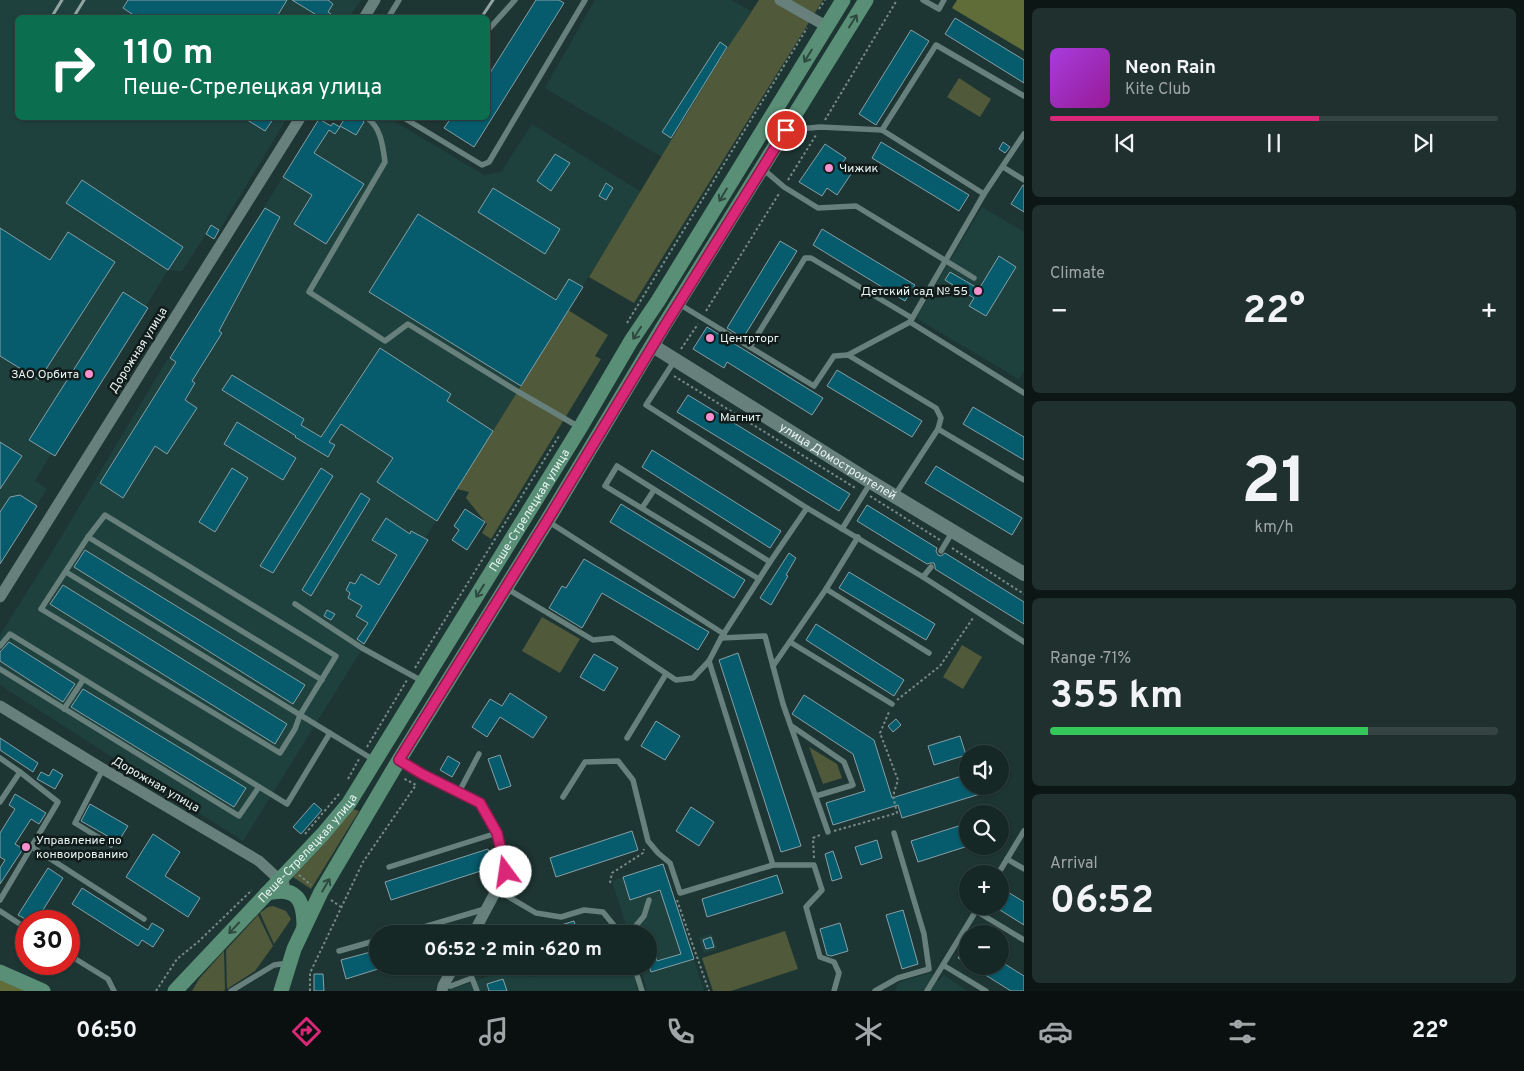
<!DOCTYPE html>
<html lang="en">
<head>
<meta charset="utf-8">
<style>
  :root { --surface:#162826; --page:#1f302e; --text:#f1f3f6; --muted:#9ea6a7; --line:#354443; --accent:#db2777 }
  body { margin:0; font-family:Overpass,sans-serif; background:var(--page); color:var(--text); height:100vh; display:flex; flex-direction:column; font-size:19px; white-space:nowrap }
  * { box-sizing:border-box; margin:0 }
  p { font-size:16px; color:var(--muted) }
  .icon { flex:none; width:28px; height:28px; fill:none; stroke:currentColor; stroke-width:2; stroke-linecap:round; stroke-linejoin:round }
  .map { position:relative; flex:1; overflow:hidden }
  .side { display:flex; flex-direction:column; gap:8px; padding:8px; background:#0c1615; width:500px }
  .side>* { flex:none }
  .guide { position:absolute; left:15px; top:15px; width:475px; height:105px; border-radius:8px; box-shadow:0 1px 4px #0004,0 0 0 1px var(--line); background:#0b6e4f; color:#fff; overflow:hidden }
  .tools { position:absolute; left:959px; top:745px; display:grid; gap:10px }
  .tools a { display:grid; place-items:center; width:50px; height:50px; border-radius:50%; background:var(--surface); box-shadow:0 1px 4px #0004,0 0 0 1px var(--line); font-size:25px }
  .speed { position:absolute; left:15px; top:910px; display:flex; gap:10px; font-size:25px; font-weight:700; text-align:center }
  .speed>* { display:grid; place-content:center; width:65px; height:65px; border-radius:50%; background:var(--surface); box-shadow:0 1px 4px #0004,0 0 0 1px var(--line); line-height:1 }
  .speed .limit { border:8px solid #d22; background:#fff; color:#111 }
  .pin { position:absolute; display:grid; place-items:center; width:42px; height:42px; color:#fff; margin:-21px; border:2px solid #fff; border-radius:50%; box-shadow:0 1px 5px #0007 }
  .me { position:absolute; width:55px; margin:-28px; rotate:346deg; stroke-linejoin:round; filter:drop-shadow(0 0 4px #0008) }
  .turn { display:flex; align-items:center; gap:18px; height:105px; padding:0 25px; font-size:22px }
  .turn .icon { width:65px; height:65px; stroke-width:2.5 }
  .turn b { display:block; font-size:35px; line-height:42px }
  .big { font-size:38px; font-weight:700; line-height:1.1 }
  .side .card { flex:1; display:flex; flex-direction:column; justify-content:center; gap:8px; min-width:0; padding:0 18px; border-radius:8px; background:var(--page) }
  .side .dial { align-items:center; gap:0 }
  .dial b { font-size:65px; line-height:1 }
  .song { display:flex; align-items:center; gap:15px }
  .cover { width:60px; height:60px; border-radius:8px; background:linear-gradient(135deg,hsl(280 70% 55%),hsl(300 70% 35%)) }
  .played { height:5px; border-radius:2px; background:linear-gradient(90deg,var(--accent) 60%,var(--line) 60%) }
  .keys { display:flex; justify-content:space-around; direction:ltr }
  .heat { display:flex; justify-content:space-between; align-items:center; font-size:28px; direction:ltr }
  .charge { height:8px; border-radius:4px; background:linear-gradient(90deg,#34c759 71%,var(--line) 0) }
  .trip { position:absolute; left:369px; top:925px; width:288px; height:50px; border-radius:25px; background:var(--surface); box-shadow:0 1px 4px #0004,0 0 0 1px var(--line); font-weight:700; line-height:50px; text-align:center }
  .dock { display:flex; height:80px; justify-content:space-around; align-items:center; background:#09100f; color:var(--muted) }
  .dock .icon { width:35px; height:35px }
  .dock .selected { color:var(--accent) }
  .dock b { font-size:22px; color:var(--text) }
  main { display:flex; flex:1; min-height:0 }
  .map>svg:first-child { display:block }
</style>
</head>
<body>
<main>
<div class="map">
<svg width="1024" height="991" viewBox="0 0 1024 991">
  <rect width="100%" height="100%" fill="#1e3633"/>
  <g fill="#1f413d">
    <path d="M0,0H361L349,17L18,18V118H287L214,239L206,234L182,271L168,270L146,306L148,308L55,456L51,454L35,481L47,489L0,564Z"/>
    <path d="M595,0H731L751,11L662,157L545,88Z"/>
    <path d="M345,118H389L484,175L501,172L532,124L641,192L457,489L425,538L428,540L375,627L372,625L368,630L372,633L243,841L0,685V635L51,554L167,360L170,358L319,119L330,126L333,123L339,127Z"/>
    <path d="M982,207L1024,232V371L1019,379L916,318Z"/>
    <path d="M663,864L704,991H647L640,966H648V934H629L612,881Z"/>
    <path d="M712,934L717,949L704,953L699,938Z"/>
    <path d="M563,966H631L638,991H447L516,967L533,977Z"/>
    <path d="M931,973L938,981L944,975L967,991H895L899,982Z"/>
  </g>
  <g fill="#505939">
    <path d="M759,0H823L634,303L589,277L717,64Z"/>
    <path d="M959,78L991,99L980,117L947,97Z"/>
    <path d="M568,310L608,335L595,356L601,359L491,539L482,533L487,524L466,498L469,492L457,489Z"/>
    <path d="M542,617L580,639L560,673L522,651Z"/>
    <path d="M962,645L982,657L963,689L943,677Z"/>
    <path d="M809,747L837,764L842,778L823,784Z"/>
    <path d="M353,809L359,811L311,889L293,877L325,843Z"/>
    <path d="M273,906L286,911L291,919L274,944L260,913L268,907Z"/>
    <path d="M258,915L273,946L255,971L227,989L226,950Z"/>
    <path d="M785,931L798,969L731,991H713L702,958Z"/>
    <path d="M224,951L225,990L223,991H192L199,979Z"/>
  </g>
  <g fill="#606d39">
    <path d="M957,0H1024V51L952,8Z"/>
    <path d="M0,979L28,991H0Z"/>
  </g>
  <g fill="#065c6d" stroke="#869fa6">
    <path d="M128,0H287L276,18H138L123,8Z"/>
    <path d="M292,0H328L333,4L328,12L337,18H313L315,14Z"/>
    <path d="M536,0H559L564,3L474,147L444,128L451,118H488V76Z"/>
    <path d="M955,18L1024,60V83L945,34Z"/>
    <path d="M911,30L929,41L876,125L859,114Z"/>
    <path d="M720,42L727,47L671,138L662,132Z"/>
    <path d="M244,118H274L265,131Z"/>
    <path d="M345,118H360L364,122L356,135L340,126Z"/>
    <path d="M319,119L331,126L333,123L340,127L335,134L329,130L314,153L364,184L326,244L294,224L312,195L283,177Z"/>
    <path d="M881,142L969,195L959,211L872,158Z"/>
    <path d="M1003,142L1010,147L1005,153L999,149Z"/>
    <path d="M825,144L846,158L840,166L851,174L837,195L827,188L822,196L799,182Z"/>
    <path d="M555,154L570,163L551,191L537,181Z"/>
    <path d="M82,180L183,247L168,270L66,203Z"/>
    <path d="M606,183L613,188L606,200L599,196Z"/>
    <path d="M1023,185H1024V212L1011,204Z"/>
    <path d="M493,188L560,229L545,254L478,212Z"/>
    <path d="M265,208L280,217L219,331L222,333L192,381L195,383L185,400L197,408L167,454L155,446L123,498L100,483L176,362L170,358Z"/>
    <path d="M418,214L556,300L569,279L583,287L521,386L369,292Z"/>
    <path d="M211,225L219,230L214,239L206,234Z"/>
    <path d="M0,228L50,260L68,232L115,262L39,380L0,356Z"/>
    <path d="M822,229L915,285L905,301L813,245Z"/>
    <path d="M780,241L797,251L743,338L727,328Z"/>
    <path d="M999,256L1016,267L986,316L969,306L974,298L945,280L950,272L979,289Z"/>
    <path d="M123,292L148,308L55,456L29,440Z"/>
    <path d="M707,327L823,398L812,415L727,362L724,368L693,349Z"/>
    <path d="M380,348L451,394L447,401L493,431L437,521L377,482L393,458L341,424L329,442L335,445L328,457L295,437L296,436L222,390L232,375L304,419L301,425L321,437Z"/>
    <path d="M837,370L922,421L912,437L827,386Z"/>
    <path d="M688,395L850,494L839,511L677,412Z"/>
    <path d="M973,407L1024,437V460L963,424Z"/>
    <path d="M237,422L296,458L283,480L224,444Z"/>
    <path d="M0,442L22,456L0,489Z"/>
    <path d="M652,450L781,531L770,548L642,467Z"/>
    <path d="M936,466L1022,518L1012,535L925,483Z"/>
    <path d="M232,468L248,478L215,532L199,522Z"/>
    <path d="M321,468L333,476L273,573L260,566Z"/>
    <path d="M361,493L370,499L311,596L302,590Z"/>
    <path d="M20,495L37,506L0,564V512L10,497Z"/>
    <path d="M621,504L745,580L734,598L610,522Z"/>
    <path d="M867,505L937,548L936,551L938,555L941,556L945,553L1024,602V624L935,569V566L934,563H930L927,564L857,521Z"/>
    <path d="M465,509L485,522L467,550L452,540L459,530L454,526Z"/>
    <path d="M386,518L410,534L411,531L428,540L364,644L357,639L368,623L356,616L362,606L348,598L350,593L346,590L350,582L355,584L361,574L379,585L397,555L372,540Z"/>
    <path d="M85,550L305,685L293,704L74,567Z"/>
    <path d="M789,553L796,558L786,575L788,576L771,605L760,598Z"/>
    <path d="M584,559L709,632L698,650L602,593L582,628L549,608L562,586L566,588Z"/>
    <path d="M849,572L935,624L926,640L839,588Z"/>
    <path d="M63,585L287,724L275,744L50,604Z"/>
    <path d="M327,610L335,614L331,620L324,616Z"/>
    <path d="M816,624L904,680L894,696L806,640Z"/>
    <path d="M9,642L75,684L63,702L0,661V652Z"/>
    <path d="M738,653L801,846L781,852L719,660Z"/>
    <path d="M594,654L618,668L604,691L580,677Z"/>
    <path d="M83,689L246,788L234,807L71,707Z"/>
    <path d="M510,693L547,717L533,738L500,717L487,737L472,727L490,699L502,706Z"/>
    <path d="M804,695L874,740L892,798L968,774V786H978L980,794L902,818L898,805L833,825L826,803L865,791L853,754L792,714Z"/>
    <path d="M896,719L901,725L893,732L888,726Z"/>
    <path d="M656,721L680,736L665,760L641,746Z"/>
    <path d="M960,736L966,755L934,765L928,746Z"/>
    <path d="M0,738L38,763L33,772L0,750Z"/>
    <path d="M500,755L511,786L499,790L488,759Z"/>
    <path d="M448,756L460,763L452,777L440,770Z"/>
    <path d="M53,769L63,775L55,789L37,779L41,772L49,776Z"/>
    <path d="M15,794L46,813L39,824L31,819L15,844L23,849L0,884V868L5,860L0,857V833L15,809L9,805Z"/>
    <path d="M314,803L322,810L301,834L293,827Z"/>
    <path d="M90,804L128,826L118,842L81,821Z"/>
    <path d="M691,807L714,822L699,846L676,831Z"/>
    <path d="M968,823V846L918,862L911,841Z"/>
    <path d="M632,831L638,850L556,877L550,858Z"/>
    <path d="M153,834L180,852L165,876L200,898L188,917L126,877Z"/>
    <path d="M877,840L882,858L861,865L855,847Z"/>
    <path d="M488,849L493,867L391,900L385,882Z"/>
    <path d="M833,851L842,878L832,881L825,854Z"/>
    <path d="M663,864L694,959L651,972L648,961V935L650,934L657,961L681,954L660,890L630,900L623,877Z"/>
    <path d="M48,868L63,878L36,921H29L18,915Z"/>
    <path d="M517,870L520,879L513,881L512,877L513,871Z"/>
    <path d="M777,875L783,893L707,917L702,899Z"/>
    <path d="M82,888L148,930L152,923L164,930L153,947L142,940L138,946L72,904Z"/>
    <path d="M1003,889L1024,902V925L1000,910V894Z"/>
    <path d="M903,910L918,964L902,969L886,915Z"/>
    <path d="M574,921L578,934H539V932Z"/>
    <path d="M840,923L848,951L831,956L827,955L820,929Z"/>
    <path d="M711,937L714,947L706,949L703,940Z"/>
    <path d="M968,943V964L958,958Z"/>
    <path d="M378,950V969L346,979L341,960Z"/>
    <path d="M1000,961L1024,976V991H1011L971,966H1000Z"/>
    <path d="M314,974H323L324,991H314Z"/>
    <path d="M503,979L507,991H489L487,984Z"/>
  </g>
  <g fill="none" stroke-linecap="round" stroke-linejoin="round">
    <g stroke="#778a88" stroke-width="2" stroke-dasharray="2.5 2.5" stroke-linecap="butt">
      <path d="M819,9L825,0"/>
      <path d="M825,120L897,0"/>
      <path d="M788,180L816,135"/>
      <path d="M706,311L780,192"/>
      <path d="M627,323L807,28"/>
      <path d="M681,349L698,324"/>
      <path d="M674,376L857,489"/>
      <path d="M870,496L940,540"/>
      <path d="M952,548L1024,594"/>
      <path d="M415,668L559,436"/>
      <path d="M897,700L940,666L973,618"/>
      <path d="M367,747L407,680"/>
      <path d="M348,779L359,759"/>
      <path d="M834,831L897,813L893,796L898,780L880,733L889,712"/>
      <path d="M305,834L339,794"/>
      <path d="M814,858L813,838L820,835"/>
      <path d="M299,875L311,885"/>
      <path d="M610,883L612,873L643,853L644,849"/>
      <path d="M331,900L341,907"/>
      <path d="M677,900L709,991"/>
      <path d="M156,991L177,959L198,942L252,890"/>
      <path d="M310,991V973L363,862L416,785L403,778"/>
    </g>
    <g stroke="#67807c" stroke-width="5.5">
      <path d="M923,0L939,9L944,0"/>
      <path d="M388,18L399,0"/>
      <path d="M488,30L515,0"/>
      <path d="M367,118C381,127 383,147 385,162L309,292L385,341L408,324L517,391L579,427"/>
      <path d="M404,118L482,165L489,162L585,0"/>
      <path d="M788,130L820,127L882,130"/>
      <path d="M1003,167L1024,180"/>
      <path d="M762,168L784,187L818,208L856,206L974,278"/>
      <path d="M984,194L882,130L936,45L1024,96"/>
      <path d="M679,304L814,386L834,356L848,355L936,408L941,418L938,429L895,495"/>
      <path d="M910,322L1024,393"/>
      <path d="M750,347L805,258H811L912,318"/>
      <path d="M848,355L910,322L984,194L1024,134"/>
      <path d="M675,360L646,405L807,508L923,577L1024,642"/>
      <path d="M938,429L1024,480"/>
      <path d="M642,508L654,490"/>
      <path d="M105,515L336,656L300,715L295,729L280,753L41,609L88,537Z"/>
      <path d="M549,522L724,634"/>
      <path d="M842,529L871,482"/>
      <path d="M88,537L322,680"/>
      <path d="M941,551L953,531"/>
      <path d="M66,572L374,760"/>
      <path d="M923,577L931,567"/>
      <path d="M759,579L605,486L617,466L770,562"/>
      <path d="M506,588L593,640L613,638L676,680L693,678L709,661L721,638L770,562L807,508"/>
      <path d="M826,589L929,653"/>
      <path d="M295,604L362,648L422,681"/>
      <path d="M721,638L765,636L783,704L828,832"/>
      <path d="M790,642L892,704"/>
      <path d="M0,646L10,634L287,804L330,733"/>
      <path d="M709,661L773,865H814L822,890L806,907L820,957L834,962L839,973L834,991"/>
      <path d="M773,666L826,589L858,537"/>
      <path d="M0,669L239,816L259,787"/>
      <path d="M64,709L83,680"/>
      <path d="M793,727L844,762L853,785L816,796"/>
      <path d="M627,738L666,674"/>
      <path d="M0,758L20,772L0,802"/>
      <path d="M103,769L75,823L111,845"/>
      <path d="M459,792L479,754"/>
      <path d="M563,797L585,762L618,761L633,780L648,841L658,853L670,863L680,893L773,865"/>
      <path d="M32,847L144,919"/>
      <path d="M1007,859L1024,869"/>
      <path d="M389,867L497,833"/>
      <path d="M998,874L1024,831"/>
      <path d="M497,890L536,913L561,917L584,910L603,912L621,934"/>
      <path d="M0,900L58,802L20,772"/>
      <path d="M0,911L26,928"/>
      <path d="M976,911L1024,940"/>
      <path d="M400,934L485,909"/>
      <path d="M629,934L644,916L649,900"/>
      <path d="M339,951L378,940"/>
      <path d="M69,955L108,979L114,991"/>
      <path d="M943,965L986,991"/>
      <path d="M634,966L642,991"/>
      <path d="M443,986H451L472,978L477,991"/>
      <path d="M231,991L274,965L281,964L288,965"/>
      <path d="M875,991L898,978L929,969L924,934L894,833"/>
      <path d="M927,991L979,906"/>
    </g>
    <g stroke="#67807c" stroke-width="11">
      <path d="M780,0L826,26"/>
      <path d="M364,18L375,0"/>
      <path d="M0,597L300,118"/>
      <path d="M0,706L103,769L259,861L284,884"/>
      <path d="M399,760L422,774L480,803L497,833L506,872L473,934"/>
      <path d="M442,991L443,986L454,966"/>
    </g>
    <path stroke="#67807c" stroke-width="14" id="s1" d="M653,346L871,482L1024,574"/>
    <g stroke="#598f76" stroke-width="15">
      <path d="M267,893C297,886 304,900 304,927"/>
      <path d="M0,972L43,991"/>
      <path id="s2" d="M175,991L323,834L349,803L580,428L631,341L658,301L843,0"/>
      <path d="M281,991L294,949L321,892L399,760L547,521L663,327L866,0"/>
    </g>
    <g stroke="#93a5a3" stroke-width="3">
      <path d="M51,18L62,0"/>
      <path d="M73,18L84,0"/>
      <path d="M481,18L493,0"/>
    </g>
  </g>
  <defs><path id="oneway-shaft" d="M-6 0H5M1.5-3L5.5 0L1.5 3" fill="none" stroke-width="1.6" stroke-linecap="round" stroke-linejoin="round" transform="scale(1.25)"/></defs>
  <g stroke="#2e493f">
    <use href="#oneway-shaft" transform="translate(853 21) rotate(-58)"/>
    <use href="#oneway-shaft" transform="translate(808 56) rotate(121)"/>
    <use href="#oneway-shaft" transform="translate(723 195) rotate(121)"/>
    <use href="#oneway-shaft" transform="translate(637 333) rotate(123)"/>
    <use href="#oneway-shaft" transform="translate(480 591) rotate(122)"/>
    <use href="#oneway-shaft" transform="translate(326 885) rotate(-60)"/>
    <use href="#oneway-shaft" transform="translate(234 928) rotate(133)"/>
  </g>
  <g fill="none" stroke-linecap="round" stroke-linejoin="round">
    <defs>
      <path id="route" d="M506,872L497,833L480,803L422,774L399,760L547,521L664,327L786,130"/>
    </defs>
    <use href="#route" stroke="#8e194d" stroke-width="12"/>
    <use href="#route" stroke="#db2777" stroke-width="9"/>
  </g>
  <g fill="#f790ce" stroke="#111b1a" stroke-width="2">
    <circle cx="829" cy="168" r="5"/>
    <circle cx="978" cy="291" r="5"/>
    <circle cx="710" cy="338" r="5"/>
    <circle cx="89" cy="374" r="5"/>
    <circle cx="710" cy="417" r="5"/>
    <circle cx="26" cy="847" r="5"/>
  </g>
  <g text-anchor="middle" stroke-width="5" stroke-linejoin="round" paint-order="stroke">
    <g font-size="12" fill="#e6f4f2" stroke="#111b1a" text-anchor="start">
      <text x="839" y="172">Чижик</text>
      <text x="968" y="295" text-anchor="end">Детский сад № 55</text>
      <text x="720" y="342">Центрторг</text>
      <text x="79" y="378" text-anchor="end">ЗАО Орбита</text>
      <text x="720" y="421">Магнит</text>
      <text x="36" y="844">Управление по<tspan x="36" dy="14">конвоированию</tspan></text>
    </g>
    <g font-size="12" fill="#e6f4f2" stroke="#111b1a">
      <text transform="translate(138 350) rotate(-58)" y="4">Дорожная улица</text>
      <text dy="4" stroke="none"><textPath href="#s1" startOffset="218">улица Домостроителей</textPath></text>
      <text dy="4" stroke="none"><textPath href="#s2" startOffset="600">Пеше-Стрелецкая улица</textPath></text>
      <text transform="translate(156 784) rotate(30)" y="4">Дорожная улица</text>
      <text dy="4" stroke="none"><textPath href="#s2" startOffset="195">Пеше-Стрелецкая улица</textPath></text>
    </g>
  </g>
</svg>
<div class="tools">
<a><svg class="icon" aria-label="sound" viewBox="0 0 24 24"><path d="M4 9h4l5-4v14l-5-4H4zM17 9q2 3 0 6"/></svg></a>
<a><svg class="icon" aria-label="search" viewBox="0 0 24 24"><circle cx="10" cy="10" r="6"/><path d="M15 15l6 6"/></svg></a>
<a>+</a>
<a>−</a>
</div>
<div class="speed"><div class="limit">30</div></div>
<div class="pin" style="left:786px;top:130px;background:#d93025"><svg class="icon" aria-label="arrive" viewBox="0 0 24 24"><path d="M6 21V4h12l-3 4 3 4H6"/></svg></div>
<svg class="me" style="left:506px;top:872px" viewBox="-20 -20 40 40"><circle r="19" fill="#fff"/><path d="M0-13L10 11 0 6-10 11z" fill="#db2777"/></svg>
<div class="trip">06:52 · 2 min · 620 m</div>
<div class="guide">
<div class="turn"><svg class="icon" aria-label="right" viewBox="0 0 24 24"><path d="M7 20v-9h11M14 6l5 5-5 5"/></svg><div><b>110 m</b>Пеше-Стрелецкая улица</div></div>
</div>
</div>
<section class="side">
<div class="card">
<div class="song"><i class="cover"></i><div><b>Neon Rain</b><p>Kite Club</p></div></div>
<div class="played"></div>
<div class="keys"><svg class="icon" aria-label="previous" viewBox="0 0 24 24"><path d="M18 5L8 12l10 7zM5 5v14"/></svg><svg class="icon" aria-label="pause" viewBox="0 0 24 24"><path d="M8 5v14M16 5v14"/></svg><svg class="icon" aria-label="next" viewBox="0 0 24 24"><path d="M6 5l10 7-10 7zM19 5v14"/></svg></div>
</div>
<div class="card"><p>Climate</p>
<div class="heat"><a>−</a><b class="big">22°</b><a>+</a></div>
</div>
<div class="card dial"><b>21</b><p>km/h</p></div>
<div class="card"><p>Range · 71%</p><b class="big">355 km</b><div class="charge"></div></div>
<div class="card"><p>Arrival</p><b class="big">06:52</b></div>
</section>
</main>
<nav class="dock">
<b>06:50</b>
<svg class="icon selected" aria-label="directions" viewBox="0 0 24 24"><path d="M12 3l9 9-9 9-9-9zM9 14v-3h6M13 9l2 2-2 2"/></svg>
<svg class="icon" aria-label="music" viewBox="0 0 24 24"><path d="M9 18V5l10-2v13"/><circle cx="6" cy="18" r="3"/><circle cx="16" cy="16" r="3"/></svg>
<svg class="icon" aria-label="phone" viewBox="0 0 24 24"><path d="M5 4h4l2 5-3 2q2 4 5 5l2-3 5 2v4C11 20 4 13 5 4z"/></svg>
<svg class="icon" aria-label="climate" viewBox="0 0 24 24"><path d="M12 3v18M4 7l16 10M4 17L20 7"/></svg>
<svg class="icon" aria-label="car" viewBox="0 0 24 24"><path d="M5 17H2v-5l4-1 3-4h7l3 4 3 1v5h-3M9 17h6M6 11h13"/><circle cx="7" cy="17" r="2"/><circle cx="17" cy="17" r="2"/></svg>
<svg class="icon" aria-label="filters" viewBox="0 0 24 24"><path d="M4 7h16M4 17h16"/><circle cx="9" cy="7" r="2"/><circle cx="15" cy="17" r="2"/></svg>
<b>22°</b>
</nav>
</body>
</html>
